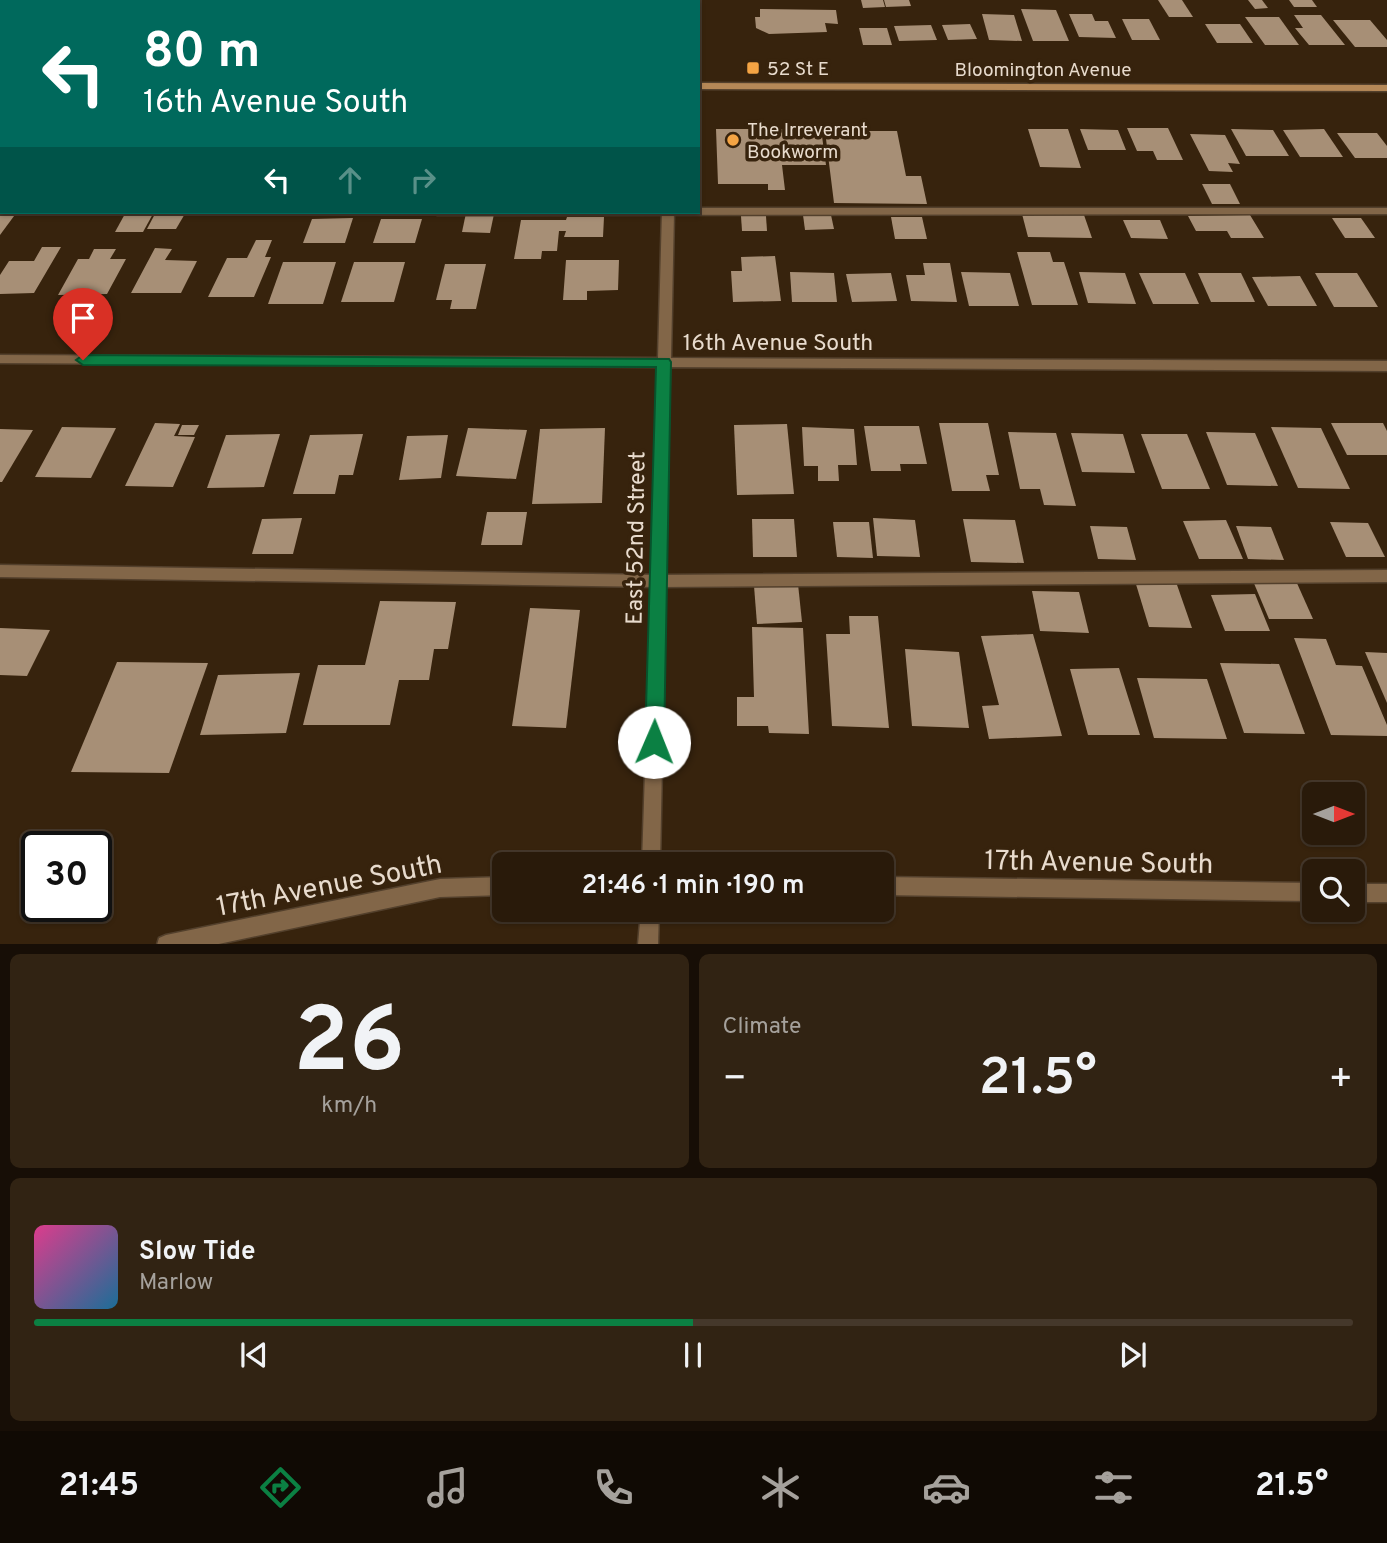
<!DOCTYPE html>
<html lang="en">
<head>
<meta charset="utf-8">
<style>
  :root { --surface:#291a0a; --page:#312313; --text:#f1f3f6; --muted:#a5a19c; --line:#45382b; --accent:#0b8043 }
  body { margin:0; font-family:Overpass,sans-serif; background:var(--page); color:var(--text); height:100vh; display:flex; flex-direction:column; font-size:26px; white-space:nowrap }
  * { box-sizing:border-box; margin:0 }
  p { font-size:23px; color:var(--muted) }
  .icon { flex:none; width:38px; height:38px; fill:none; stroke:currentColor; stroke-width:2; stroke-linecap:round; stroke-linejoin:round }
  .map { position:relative; height:944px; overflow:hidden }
  .side { display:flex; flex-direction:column; gap:10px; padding:10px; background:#170e06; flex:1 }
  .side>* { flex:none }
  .top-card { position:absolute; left:0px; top:0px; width:700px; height:214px; box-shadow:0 2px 5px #0004,0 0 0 2px var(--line); background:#00695c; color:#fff; overflow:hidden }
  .needle { width:46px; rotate:90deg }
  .fabs { position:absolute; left:1302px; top:782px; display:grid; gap:14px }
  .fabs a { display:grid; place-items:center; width:63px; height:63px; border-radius:10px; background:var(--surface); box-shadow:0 2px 5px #0004,0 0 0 2px var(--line); font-size:35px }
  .speed { position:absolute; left:21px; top:831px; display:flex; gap:14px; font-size:35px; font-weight:700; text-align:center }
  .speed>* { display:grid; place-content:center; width:91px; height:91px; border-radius:50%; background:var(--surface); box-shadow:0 2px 5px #0004,0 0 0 2px var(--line); line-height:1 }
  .speed .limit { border:4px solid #111; border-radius:10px; background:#fff; color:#111 }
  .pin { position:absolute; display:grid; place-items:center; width:60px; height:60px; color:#fff; margin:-72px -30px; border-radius:50% 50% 50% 0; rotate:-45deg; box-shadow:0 0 7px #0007 }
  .pin .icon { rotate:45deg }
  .me { position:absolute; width:77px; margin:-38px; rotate:1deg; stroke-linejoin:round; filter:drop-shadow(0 0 5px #0008) }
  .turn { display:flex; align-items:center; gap:24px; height:147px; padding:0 28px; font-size:32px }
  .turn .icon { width:91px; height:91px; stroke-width:2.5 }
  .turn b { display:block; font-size:49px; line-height:60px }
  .lanes { display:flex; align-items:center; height:66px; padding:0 28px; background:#0003; justify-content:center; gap:35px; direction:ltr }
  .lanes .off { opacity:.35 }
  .big { font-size:52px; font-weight:600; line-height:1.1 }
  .side .card { flex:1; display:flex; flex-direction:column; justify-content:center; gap:10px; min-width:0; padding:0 24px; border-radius:10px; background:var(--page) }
  .side .dial { align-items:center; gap:0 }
  .dial b { font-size:91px; line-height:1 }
  .song { display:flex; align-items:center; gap:21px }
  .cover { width:84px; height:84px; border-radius:10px; background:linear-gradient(135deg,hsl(330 70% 55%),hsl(200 70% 35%)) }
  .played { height:7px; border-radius:4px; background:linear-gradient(90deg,var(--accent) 50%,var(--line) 50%) }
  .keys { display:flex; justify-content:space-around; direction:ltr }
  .heat { display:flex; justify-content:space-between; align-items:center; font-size:38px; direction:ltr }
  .side .tiles { flex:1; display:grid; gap:10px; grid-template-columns:1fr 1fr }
  .card:last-child { grid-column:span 2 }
  .trip { position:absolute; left:492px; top:852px; width:402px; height:70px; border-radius:10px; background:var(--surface); box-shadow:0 2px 5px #0004,0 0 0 2px var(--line); font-weight:600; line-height:70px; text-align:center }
  .dock { display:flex; height:112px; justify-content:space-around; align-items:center; background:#100a04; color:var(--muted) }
  .dock .icon { width:49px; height:49px }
  .dock .active { color:var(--accent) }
  .dock b { font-size:32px; color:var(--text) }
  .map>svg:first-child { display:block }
</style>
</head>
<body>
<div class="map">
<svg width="1387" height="945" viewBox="0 0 1387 945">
  <rect width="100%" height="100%" fill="#37230d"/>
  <g fill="#a78f76">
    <path d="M861,0H883L885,7L863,8Z"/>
    <path d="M884,0H909L911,6L886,7Z"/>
    <path d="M1158,0H1182L1193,17H1169Z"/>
    <path d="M1248,0H1262L1268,8L1255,9Z"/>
    <path d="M1289,0H1312L1317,7H1294Z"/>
    <path d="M760,9L836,10L838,24L825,23L827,32L769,34L756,28L755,17H760Z"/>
    <path d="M1021,9L1056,10L1069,41H1033Z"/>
    <path d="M982,14L1014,15L1022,41L989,40Z"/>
    <path d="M1069,14H1092L1095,21H1108L1116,38L1079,37Z"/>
    <path d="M1294,15H1321L1345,45H1309L1295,28H1303Z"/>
    <path d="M1245,17H1279L1299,45H1265Z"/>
    <path d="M1122,19H1149L1160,40H1132Z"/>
    <path d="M1333,20H1370L1387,40V47H1355Z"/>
    <path d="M970,24L977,39L948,40L942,25Z"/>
    <path d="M1205,24H1240L1253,43H1217Z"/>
    <path d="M931,25L937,40L899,41L894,26Z"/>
    <path d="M859,28H887L892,45H863Z"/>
    <path d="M1127,128H1168L1183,160H1157L1153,151H1137Z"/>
    <path d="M716,129H821L826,165H782L785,190H768V184H718Z"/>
    <path d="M1028,129H1068L1081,168L1040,167Z"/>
    <path d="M1080,129L1118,130L1126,150H1088Z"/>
    <path d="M1231,129L1273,130L1289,156H1246Z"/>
    <path d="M1324,129L1343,157H1300L1283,130Z"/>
    <path d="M825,131H897L906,176H921L927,204L834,203Z"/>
    <path d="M1337,133H1377L1387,146V158H1355Z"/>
    <path d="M1190,134L1225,135L1240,164L1228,163L1233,172L1209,171Z"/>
    <path d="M1202,184H1230L1240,204H1212Z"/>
    <path d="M0,212H17L0,235Z"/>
    <path d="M126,212H154L143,232H115Z"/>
    <path d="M156,212H186L176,229H147Z"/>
    <path d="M466,213L494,214L490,233L462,232Z"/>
    <path d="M1022,214L1084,215L1092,238L1028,237Z"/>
    <path d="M803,215H831L834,229L805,230Z"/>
    <path d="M1250,215L1264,238H1231L1227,231H1196L1188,216Z"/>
    <path d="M741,216H766L767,231H742Z"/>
    <path d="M567,217H604L603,237H564L566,231H559L557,251H542L541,259H514L521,220H566Z"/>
    <path d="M891,217H922L927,239H895Z"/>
    <path d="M353,218L345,243H303L312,219Z"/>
    <path d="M1332,218H1361L1375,238H1345Z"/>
    <path d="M381,219H422L415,243H373Z"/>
    <path d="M1123,220H1160L1168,239L1131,238Z"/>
    <path d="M256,240H272L265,257H271L254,297H208L227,258H247Z"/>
    <path d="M42,247H61L34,293L0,294V275L9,261H34Z"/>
    <path d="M155,248L172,249L165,260L197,261L181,293H131Z"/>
    <path d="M94,249H116L110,259H126L107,294L58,295L78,259H89Z"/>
    <path d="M1017,252H1050L1053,262H1064L1078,305H1032Z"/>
    <path d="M775,256L781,301L733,302L731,271H742L741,257Z"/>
    <path d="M566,260H619L618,290L587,291V300H563Z"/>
    <path d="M283,262H336L323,304H268Z"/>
    <path d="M354,262H405L394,302H341Z"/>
    <path d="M923,263H950L957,302L911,301L906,275H925Z"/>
    <path d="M445,264H486L476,309H450L452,300H436Z"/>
    <path d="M790,272L834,273L837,302H792Z"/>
    <path d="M961,272L1010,273L1019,306H969Z"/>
    <path d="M1079,272L1125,273L1136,304L1088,303Z"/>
    <path d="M891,273L897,301L852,302L846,274Z"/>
    <path d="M1139,273H1185L1199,304H1153Z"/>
    <path d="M1198,273H1241L1255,302H1211Z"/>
    <path d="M1315,273H1357L1378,307H1334Z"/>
    <path d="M1300,276L1317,306H1268L1252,277Z"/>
    <path d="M155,423L180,424L174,436L195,437L173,487L125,486Z"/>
    <path d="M939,423H988L999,475H986L990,491H952Z"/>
    <path d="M1331,423H1383L1387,431V455H1347Z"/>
    <path d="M787,424L794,494L737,495L734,425Z"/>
    <path d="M182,425H199L194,435H178Z"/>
    <path d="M864,426H919L927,464H900L901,471H871Z"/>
    <path d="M62,427L116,428L91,478L35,477Z"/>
    <path d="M802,427L854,429L857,465H838L839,481H818V466H804Z"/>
    <path d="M1271,427L1321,428L1350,489L1298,488Z"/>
    <path d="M468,428L527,430L516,479L456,476Z"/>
    <path d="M605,428L602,503L532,504L540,429Z"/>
    <path d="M0,429L33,430L2,482H0Z"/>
    <path d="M1008,432L1056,433L1076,506L1044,505L1040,489H1020Z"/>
    <path d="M1206,432L1255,433L1278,486L1227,485Z"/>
    <path d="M1071,433L1123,434L1135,473L1082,472Z"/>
    <path d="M280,434L264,487L207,488L226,435Z"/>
    <path d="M363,434L353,475H339L335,494H293L310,435Z"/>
    <path d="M1141,434H1187L1210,489H1162Z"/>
    <path d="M448,435L441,478L399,480L407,436Z"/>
    <path d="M487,512H527L522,545H481Z"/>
    <path d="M302,518L293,554H252L262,519Z"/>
    <path d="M873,518L915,520L920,557L877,556Z"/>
    <path d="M752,519H794L797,557H753Z"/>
    <path d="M963,519L1015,520L1024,563L971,562Z"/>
    <path d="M1226,520L1243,559H1199L1183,521Z"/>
    <path d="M833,522H869L873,558L837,557Z"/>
    <path d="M1330,522L1368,523L1385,557H1346Z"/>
    <path d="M1090,526L1127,527L1136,560L1098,559Z"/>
    <path d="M1236,526L1271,527L1284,560L1248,559Z"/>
    <path d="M1135,581L1176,582L1192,628L1149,627Z"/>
    <path d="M1253,581H1296L1313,619H1269Z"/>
    <path d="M798,584L802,622L757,624L754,586Z"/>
    <path d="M1032,591L1079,592L1089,633L1040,631Z"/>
    <path d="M1255,594L1270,631H1225L1211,595Z"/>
    <path d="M380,601L456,602L448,649H434L429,680H399L390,725H303L318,665H365Z"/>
    <path d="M530,608L580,610L566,728L512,726Z"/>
    <path d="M849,616H878L889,728L832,726L826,634H850Z"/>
    <path d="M752,627L803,628L809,734L769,733L768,726H737V697H754Z"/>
    <path d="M0,628L50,630L27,676L0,675Z"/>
    <path d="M1033,634L1062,736L989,739L982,706L999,705L981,636Z"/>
    <path d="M1294,638L1326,639L1336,665L1362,666L1387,725V736L1331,735Z"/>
    <path d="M905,649L959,652L969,728L912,726Z"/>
    <path d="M1365,652L1387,653V703Z"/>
    <path d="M117,662L208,663L169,773L71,772Z"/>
    <path d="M1220,663L1279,664L1305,734L1244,733Z"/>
    <path d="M1119,668L1140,735H1088L1070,669Z"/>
    <path d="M300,673L286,733L200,735L218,675Z"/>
    <path d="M1137,678L1207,679L1227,739L1154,738Z"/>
  </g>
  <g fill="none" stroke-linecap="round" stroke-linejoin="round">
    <defs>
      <g id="lane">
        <path d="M698,208H1387V214L437,215L431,212H698Z"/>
        <path d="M0,565L658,575L1387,570V582L658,587L0,577Z"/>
      </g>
      <g id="street">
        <rect x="670" y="0" width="8" height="2"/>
        <path d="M662,212H674L671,358L1387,361V371L670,367L660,864H642L658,367L0,363V355L658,358Z"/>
        <path d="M504,877V895L440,897L214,945H157L159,938L166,935L440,879Z"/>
        <path d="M882,877L1314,883V901L882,895Z"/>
        <rect x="1353" y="884" width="34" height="18"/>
        <path d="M641,910H659L658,945H638Z"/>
      </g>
      <g id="secondary">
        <rect x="0" y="81" width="2" height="6"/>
        <path d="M698,83L1387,85V91L698,89Z"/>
      </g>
    </defs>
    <use href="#lane" stroke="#53402c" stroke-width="3"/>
    <use href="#street" stroke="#53402c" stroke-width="3"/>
    <use href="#secondary" stroke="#53402c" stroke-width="3"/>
    <use href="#lane" fill="#826648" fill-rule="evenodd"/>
    <use href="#street" fill="#826648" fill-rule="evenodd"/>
    <use href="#secondary" fill="#b58857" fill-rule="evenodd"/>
  </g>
  <path fill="#0b8043" stroke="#07532c" stroke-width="2" d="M83,355L669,359L671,362L664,742L661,748L654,751L647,748L645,742L656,367L83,365L76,360Z"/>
  <g fill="#f4a444" stroke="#37230d" stroke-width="2.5">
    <rect x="746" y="61" width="14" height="14" rx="3.5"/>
    <circle cx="733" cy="140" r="7"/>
  </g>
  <g text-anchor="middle" stroke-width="7" stroke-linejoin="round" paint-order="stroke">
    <g font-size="19" fill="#e8dbcd" stroke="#37230d" text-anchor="start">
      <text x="767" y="75">52 St E</text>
      <text x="747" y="136">The Irreverant<tspan x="747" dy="22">Bookworm</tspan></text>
    </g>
    <g font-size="19" fill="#e8dbcd" stroke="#37230d">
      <text x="1043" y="76">Bloomington Avenue</text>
    </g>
    <g font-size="23" fill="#e8dbcd" stroke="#37230d">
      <text x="778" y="350">16th Avenue South</text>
      <text transform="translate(635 538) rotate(-89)" y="8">East 52nd Street</text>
    </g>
    <g font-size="28" fill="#e8dbcd" stroke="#37230d">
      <text transform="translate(1099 861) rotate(1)" y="10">17th Avenue South</text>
      <text transform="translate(329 884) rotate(-11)" y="10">17th Avenue South</text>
    </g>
  </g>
</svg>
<div class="fabs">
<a><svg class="needle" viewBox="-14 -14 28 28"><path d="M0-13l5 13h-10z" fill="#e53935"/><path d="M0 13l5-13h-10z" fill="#a5a19c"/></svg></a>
<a><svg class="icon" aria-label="search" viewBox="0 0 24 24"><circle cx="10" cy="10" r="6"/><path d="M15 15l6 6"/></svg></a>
</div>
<div class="speed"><div class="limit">30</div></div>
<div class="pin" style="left:83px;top:360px;background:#d93025"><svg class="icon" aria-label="arrive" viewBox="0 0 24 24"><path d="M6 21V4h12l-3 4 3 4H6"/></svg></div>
<svg class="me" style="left:654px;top:742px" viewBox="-20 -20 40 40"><circle r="19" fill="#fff"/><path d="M0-13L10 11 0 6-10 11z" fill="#0b8043"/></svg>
<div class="trip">21:46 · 1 min · 190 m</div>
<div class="top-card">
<div class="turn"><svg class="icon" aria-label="left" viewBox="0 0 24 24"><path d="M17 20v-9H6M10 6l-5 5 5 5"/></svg><div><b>80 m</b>16th Avenue South</div></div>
<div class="lanes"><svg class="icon" aria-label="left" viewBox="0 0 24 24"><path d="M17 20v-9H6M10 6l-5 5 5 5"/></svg><svg class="icon off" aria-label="ahead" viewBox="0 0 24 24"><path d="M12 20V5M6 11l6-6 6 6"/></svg><svg class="icon off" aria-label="right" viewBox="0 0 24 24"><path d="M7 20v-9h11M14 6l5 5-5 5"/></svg></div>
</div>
</div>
<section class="side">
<div class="tiles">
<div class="card dial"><b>26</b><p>km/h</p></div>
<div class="card"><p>Climate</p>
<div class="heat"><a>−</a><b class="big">21.5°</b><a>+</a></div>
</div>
<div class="card">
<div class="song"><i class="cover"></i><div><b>Slow Tide</b><p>Marlow</p></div></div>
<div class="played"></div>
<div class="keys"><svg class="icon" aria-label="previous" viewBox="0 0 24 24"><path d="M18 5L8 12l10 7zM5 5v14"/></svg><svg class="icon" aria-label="pause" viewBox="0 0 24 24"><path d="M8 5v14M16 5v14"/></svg><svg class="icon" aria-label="next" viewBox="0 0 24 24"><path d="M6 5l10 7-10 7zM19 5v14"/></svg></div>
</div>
</div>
</section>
<nav class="dock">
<b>21:45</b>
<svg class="icon active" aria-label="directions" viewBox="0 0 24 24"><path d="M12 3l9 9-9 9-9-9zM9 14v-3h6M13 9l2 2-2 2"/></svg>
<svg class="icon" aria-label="music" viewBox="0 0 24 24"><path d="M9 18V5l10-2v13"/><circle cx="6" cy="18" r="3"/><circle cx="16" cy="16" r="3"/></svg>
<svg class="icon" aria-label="phone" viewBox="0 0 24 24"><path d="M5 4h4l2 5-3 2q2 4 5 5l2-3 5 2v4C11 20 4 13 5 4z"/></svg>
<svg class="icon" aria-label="climate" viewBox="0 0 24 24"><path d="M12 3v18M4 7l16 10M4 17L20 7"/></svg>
<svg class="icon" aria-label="car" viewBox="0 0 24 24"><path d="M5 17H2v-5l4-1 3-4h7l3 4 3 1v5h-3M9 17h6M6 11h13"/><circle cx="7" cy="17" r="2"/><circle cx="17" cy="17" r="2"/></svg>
<svg class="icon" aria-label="filters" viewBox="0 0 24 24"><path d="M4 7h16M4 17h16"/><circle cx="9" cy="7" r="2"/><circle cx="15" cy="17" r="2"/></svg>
<b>21.5°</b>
</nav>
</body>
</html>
